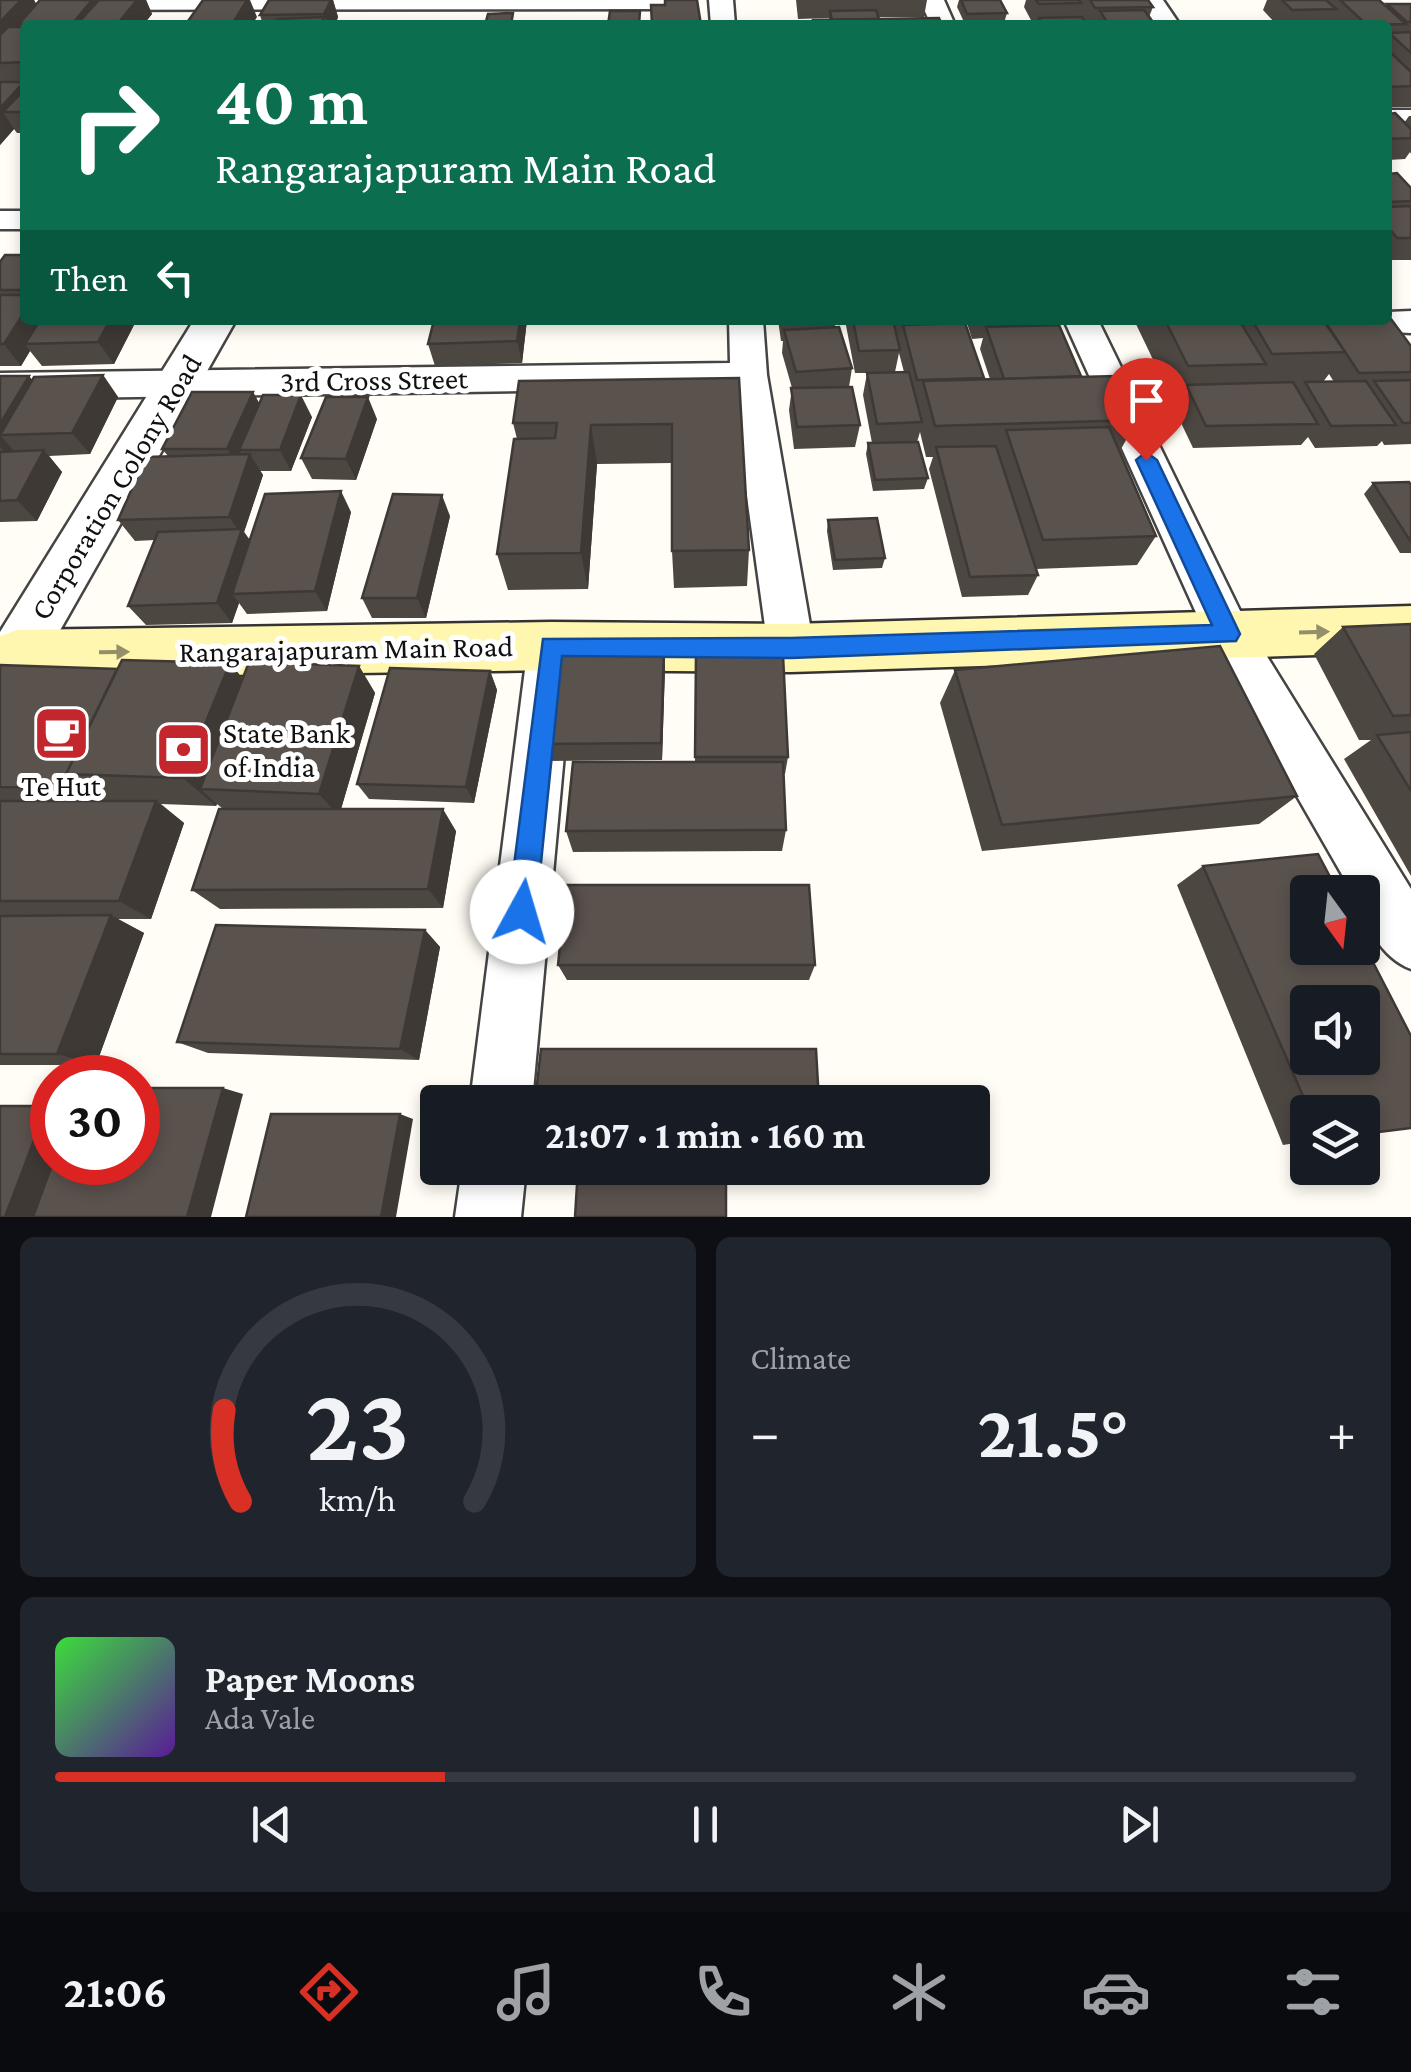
<!DOCTYPE html>
<html lang="en">
<head>
<meta charset="utf-8">
<style>
  :root { --surface:#171b24; --page:#20242c; --text:#f1f3f6; --muted:#9ea1a6; --line:#363941; --accent:#d93025 }
  body { margin:0; font-family:"Crimson Pro",serif; background:var(--page); color:var(--text); height:100vh; display:flex; flex-direction:column; font-size:38px; white-space:nowrap }
  * { box-sizing:border-box; margin:0 }
  p { font-size:32px; color:var(--muted) }
  .icon { flex:none; width:55px; height:55px; fill:none; stroke:currentColor; stroke-width:2; stroke-linecap:round; stroke-linejoin:round }
  .map { position:relative; height:1217px; overflow:hidden }
  .panel { display:flex; flex-direction:column; gap:20px; padding:20px; background:#0d0f14; flex:1 }
  .panel>* { flex:none }
  .guide { position:absolute; left:20px; top:20px; width:1372px; height:305px; border-radius:10px; box-shadow:0 5px 15px #0003; background:#0b6e4f; color:#fff; overflow:hidden }
  .needle { width:65px; rotate:165deg }
  .fabs { position:absolute; left:1290px; top:875px; display:grid; gap:20px }
  .fabs a { display:grid; place-items:center; width:90px; height:90px; border-radius:10px; background:var(--surface); box-shadow:0 5px 15px #0003; font-size:50px }
  .speed { position:absolute; left:30px; top:1055px; display:flex; gap:20px; font-size:50px; font-weight:700; text-align:center }
  .speed>* { display:grid; place-content:center; width:130px; height:130px; border-radius:50%; background:var(--surface); box-shadow:0 5px 15px #0003; line-height:1 }
  .speed .limit { border:15px solid #d22; background:#fff; color:#111 }
  .pin { position:absolute; display:grid; place-items:center; width:85px; height:85px; color:#fff; margin:-102px -42px; border-radius:50% 50% 50% 0; rotate:-45deg; box-shadow:0 0 10px #0007 }
  .pin .icon { rotate:45deg }
  .me { position:absolute; width:110px; margin:-55px; rotate:6deg; stroke-linejoin:round; filter:drop-shadow(0 0 8px #0008) }
  .turn { display:flex; align-items:center; gap:35px; height:210px; padding:0 30px; font-size:45px }
  .turn .icon { width:130px; height:130px; stroke-width:2.5 }
  .turn b { display:block; font-size:70px; line-height:85px }
  .then { display:flex; align-items:center; height:95px; padding:0 30px; background:#0003; gap:20px; font-size:38px }
  .big { font-size:75px; font-weight:700; line-height:1.1 }
  .panel .widget { flex:1; display:flex; flex-direction:column; justify-content:center; gap:15px; min-width:0; padding:0 35px; border-radius:15px; background:var(--page) }
  .panel .dial { align-items:center; gap:0 }
  .dial svg { height:260px; overflow:visible; fill:none; stroke:var(--line); stroke-width:7; stroke-linecap:round; text-anchor:middle }
  .dial text { fill:var(--text); stroke:none }
  .song { display:flex; align-items:center; gap:30px }
  .cover { width:120px; height:120px; border-radius:15px; background:linear-gradient(135deg,hsl(120 70% 55%),hsl(270 70% 35%)) }
  .played { height:10px; border-radius:5px; background:linear-gradient(90deg,var(--accent) 30%,var(--line) 30%) }
  .keys { display:flex; justify-content:space-around; direction:ltr }
  .heat { display:flex; justify-content:space-between; align-items:center; font-size:55px; direction:ltr }
  .panel .tiles { flex:1; display:grid; gap:20px; grid-template-columns:1fr 1fr }
  .widget:last-child { grid-column:span 2 }
  .trip { position:absolute; left:420px; top:1085px; width:570px; height:100px; border-radius:10px; background:var(--surface); box-shadow:0 5px 15px #0003; font-weight:700; line-height:100px; text-align:center }
  .tabs { display:flex; height:160px; justify-content:space-around; align-items:center; background:#090b0e; color:var(--muted) }
  .tabs .icon { width:70px; height:70px }
  .tabs .selected { color:var(--accent) }
  .tabs b { font-size:45px; color:var(--text) }
  .map>svg:first-child { display:block }
</style>
</head>
<body>
<div class="map">
<svg width="1411" height="1217" viewBox="0 0 1411 1217">
  <rect width="100%" height="100%" fill="#fffdf5"/>
  <g fill="none" stroke-linecap="round" stroke-linejoin="round">
    <defs>
      <g id="minor">
        <path d="M709,0H733L735,25H711Z"/>
        <path d="M920,0H944L955,25H931Z"/>
        <path d="M1139,0H1163L1180,25H1156Z"/>
        <rect x="1388" y="110" width="23" height="16"/>
        <rect x="0" y="211" width="25" height="18"/>
        <path d="M1411,311V333L1374,331L1369,323L1388,320V312Z"/>
        <path d="M729,320H763L767,375L814,648L807,662L791,668L775,662L768,648L732,388L0,399V373L730,363Z"/>
        <path d="M1064,320H1098L1245,621L1411,889V969C1382,958 1362,924 1362,892H1352L1212,648Z"/>
        <path d="M551,626L567,632L574,646L532,1102H470L528,646L535,632Z"/>
        <path d="M462,1168H526L521,1217H455Z"/>
      </g>
      <g id="tertiary">
        <path d="M0,0H685L681,6L671,9L0,10Z"/>
        <path d="M194,320H236L37,671L17,678L0,672V632Z"/>
      </g>
      <path id="secondary" d="M1411,606V652L791,672L551,670L33,678L21,701L0,708V636L17,630L551,622L791,624Z"/>
    </defs>
    <use href="#minor" stroke="#444" stroke-width="5"/>
    <use href="#tertiary" stroke="#444" stroke-width="5"/>
    <use href="#secondary" stroke="#333" stroke-width="5"/>
    <use href="#minor" fill="#fff" fill-rule="evenodd"/>
    <use href="#tertiary" fill="#fff" fill-rule="evenodd"/>
    <use href="#secondary" fill="#fff6b0" fill-rule="evenodd"/>
  </g>
  <g fill="#4d4742" fill-rule="evenodd">
    <path d="M0,0H34L36,4L40,0H146L152,14L143,25H25V133H17L14,129L0,145Z"/>
    <path d="M269,0H333L338,17L335,25H263L260,15Z"/>
    <path d="M796,0H927L924,17H879V19L942,25H812L813,20H829V18L798,19Z"/>
    <path d="M959,0H1000L1007,13L1004,23L965,24L957,7Z"/>
    <path d="M1026,0H1148L1153,7L1149,17L1155,25L1033,24L1024,7Z"/>
    <path d="M1267,0H1379L1386,6L1387,4H1411V107H1388V25H1334L1330,21L1328,25H1277L1263,10Z"/>
    <path d="M1388,114L1404,123L1409,116H1411V154L1410,152L1405,159L1388,160Z"/>
    <path d="M1388,174L1411,188V260H1388Z"/>
    <path d="M25,255V320H133L135,323L114,364L42,366L30,351L21,366H0V262Z"/>
    <path d="M527,320L522,363L435,366L428,344Z"/>
    <path d="M778,320H836L835,327L852,368L849,387L860,425L855,447L794,449L789,410L792,388L782,353L783,341H781Z"/>
    <path d="M845,320H1051L1049,325L1081,377L1137,420L1120,451L1156,536L1137,565L1036,569L1038,575L1028,595L962,597L929,469L933,457H926L920,432L917,442L928,478L924,489L873,491L866,454L868,443H872L863,395L867,373H855ZM966,320L972,339L983,338L980,349L990,379L983,380L965,323ZM899,353L904,372H895Z"/>
    <path d="M1134,320H1388L1411,346V444L1384,445L1382,441L1377,446L1315,448L1308,437L1301,445L1193,448L1173,406L1178,397H1171ZM1329,374L1334,382H1323Z"/>
    <path d="M103,375L118,397L90,454L49,456L62,472L37,521L0,522V376H29L32,380Z"/>
    <path d="M739,378L749,550L747,586L674,588L672,551V463L597,464L588,589L508,590L497,554L517,439L513,423Z"/>
    <path d="M253,392L259,403L312,417L291,471H260L263,475L244,532L250,540L351,512L327,611L247,614L239,603L232,623L146,625L128,606L155,540L135,541L118,520L168,456L162,449Z"/>
    <path d="M377,419L356,480L312,479L301,458Z"/>
    <path d="M1373,483L1411,485V553H1400L1364,494Z"/>
    <path d="M450,516L426,618H372L362,598Z"/>
    <path d="M828,520L885,558L882,568L833,570L827,531Z"/>
    <path d="M1411,624V876L1344,759L1371,740H1359L1314,654L1343,627Z"/>
    <path d="M664,649L665,667L662,760L546,761L540,744Z"/>
    <path d="M696,655L788,757L785,774H784L786,830L782,851L573,852L566,831L695,762Z"/>
    <path d="M230,663L243,679L359,666L375,693L341,809L456,831L443,908L220,909L192,890L223,809L217,804L216,806L161,804L184,823L151,919H117L144,933L96,1065H0V665L117,669Z"/>
    <path d="M955,670L1297,796L1259,824L982,851L940,703Z"/>
    <path d="M490,671L497,690L474,803L369,799L357,784Z"/>
    <path d="M1203,866L1411,1036V1128L1362,1135V1112H1308V1141L1283,1145L1177,885Z"/>
    <path d="M425,930L440,947L419,1060L208,1053L177,1042Z"/>
    <path d="M558,965H815L809,980H567Z"/>
  </g>
  <g fill="#3f3936">
    <path d="M21,0H34L40,11L19,24L23,31L0,36V22Z"/>
    <path d="M92,0H99L79,22L81,25H75L73,23Z"/>
    <path d="M137,0H146L152,14L143,25H120L119,22Z"/>
    <path d="M247,0H250L257,17L252,25H234L233,23Z"/>
    <path d="M331,0H333L338,17L335,25H328L324,14Z"/>
    <path d="M24,82L25,112H3L14,129L0,145V108Z"/>
    <path d="M25,311V320H49L25,344L30,351L21,366L4,344Z"/>
    <path d="M110,320H133L135,323L114,364L98,342Z"/>
    <path d="M520,320H527L522,363L517,341Z"/>
    <path d="M103,375L118,397L90,454L72,433Z"/>
    <path d="M29,376L46,398L0,435V424Z"/>
    <path d="M253,392L265,414L239,450L245,460L241,471L227,449Z"/>
    <path d="M301,395L312,417L291,471L280,450Z"/>
    <path d="M368,397L377,419L356,480L346,459Z"/>
    <path d="M591,425L597,464L588,589L581,553Z"/>
    <path d="M0,435L15,452L11,459L0,447Z"/>
    <path d="M44,450L62,472L37,521L17,500Z"/>
    <path d="M250,454L263,475L244,532L256,550L232,594L239,603L232,623L217,603L241,534L229,517Z"/>
    <path d="M341,491L351,512L327,611L315,591Z"/>
    <path d="M442,495L450,516L426,618L417,598Z"/>
    <path d="M664,649L665,667L662,760L661,743Z"/>
    <path d="M230,663L257,697L200,789L217,804L216,806L183,778Z"/>
    <path d="M359,666L375,693L339,816L319,794Z"/>
    <path d="M490,671L497,690L474,803L466,787Z"/>
    <path d="M69,776L101,799L95,811L63,788Z"/>
    <path d="M156,801L184,823L151,919L119,901Z"/>
    <path d="M443,809L456,831L443,908L428,889Z"/>
    <path d="M111,915L144,933L96,1065L57,1054Z"/>
    <path d="M425,930L440,947L419,1060L400,1049Z"/>
    <path d="M223,1088L243,1094L211,1217H187Z"/>
    <path d="M47,1106L52,1107L51,1217H5Z"/>
    <path d="M400,1114L413,1119L396,1217H381Z"/>
  </g>
  <g fill="#5a524d" stroke="#3f3936" stroke-width="2.5" fill-rule="evenodd">
    <path d="M0,0H21L0,22Z"/>
    <path d="M40,0H92L73,23L19,24Z"/>
    <path d="M99,0H137L119,22H79Z"/>
    <path d="M203,0H247L233,23L186,24Z"/>
    <path d="M269,0H331L324,14L260,15Z"/>
    <path d="M665,0H697L701,25H652L651,5H665Z"/>
    <path d="M961,0H1000L1007,13L967,14Z"/>
    <path d="M1036,0H1079L1081,3L1039,4Z"/>
    <path d="M1090,0H1148L1153,7L1095,8Z"/>
    <path d="M1282,0H1326L1336,9L1292,10Z"/>
    <path d="M1340,0H1379L1406,24L1367,25Z"/>
    <path d="M1387,4H1411V22H1407Z"/>
    <path d="M876,10L879,19L832,20L830,11Z"/>
    <path d="M1144,10L1155,25H1109L1100,11Z"/>
    <path d="M610,11H640L639,25H608Z"/>
    <path d="M513,13L511,25H485L488,14Z"/>
    <path d="M324,17L321,25H274L277,19Z"/>
    <path d="M1082,17L1087,25H1043L1039,18Z"/>
    <path d="M939,18L942,25H814L813,20Z"/>
    <path d="M8,27H25V62L0,63V35Z"/>
    <path d="M1411,32V53L1389,33Z"/>
    <path d="M1388,50L1411,72V86L1388,87Z"/>
    <path d="M0,82H24L0,108Z"/>
    <path d="M25,89V112H3Z"/>
    <path d="M1395,113L1411,129V138L1388,139V114Z"/>
    <path d="M1397,173L1411,188V201L1388,202V174Z"/>
    <path d="M1411,206V238H1397L1388,227V207Z"/>
    <path d="M5,255H25V290H0V262Z"/>
    <path d="M0,295H25V311L4,344H0Z"/>
    <path d="M1388,315L1411,346V372L1359,373L1324,320H1388Z"/>
    <path d="M40,320H110L98,342L25,344Z"/>
    <path d="M434,320H520L517,341L428,344Z"/>
    <path d="M853,320H893L900,350L859,351Z"/>
    <path d="M1165,320H1239L1266,364L1188,366Z"/>
    <path d="M1252,320H1323L1345,352L1272,354Z"/>
    <path d="M965,323L984,378L917,380L903,325Z"/>
    <path d="M1059,325L1081,376L1004,379L986,327Z"/>
    <path d="M839,327L852,368L796,372L784,330Z"/>
    <path d="M909,372L922,422L877,424L867,373Z"/>
    <path d="M103,375L72,433L0,435L34,377Z"/>
    <path d="M0,376H29L0,424Z"/>
    <path d="M1117,376L1137,420L935,426L923,381Z"/>
    <path d="M739,378L749,550L672,551V424L591,425L581,553L497,554L514,439L555,438L557,423H513L519,381Z"/>
    <path d="M1411,380V423H1403L1374,381Z"/>
    <path d="M1366,381L1396,425L1331,426L1305,382Z"/>
    <path d="M1293,382L1318,424L1206,426L1186,385Z"/>
    <path d="M852,387L860,425L797,427L791,388Z"/>
    <path d="M192,392H253L227,449H162Z"/>
    <path d="M263,395H301L280,450H239Z"/>
    <path d="M326,397H368L346,459L301,458Z"/>
    <path d="M1109,427L1156,536L1043,540L1006,430Z"/>
    <path d="M918,442L928,478L875,480L868,443Z"/>
    <path d="M996,446L1038,575L970,577L936,447Z"/>
    <path d="M44,450L17,500L0,501V452Z"/>
    <path d="M250,454L229,517L118,520L146,457Z"/>
    <path d="M1409,482L1411,485V542L1373,483Z"/>
    <path d="M341,491L315,591L232,594L265,494Z"/>
    <path d="M393,494L442,495L417,598H362Z"/>
    <path d="M877,518L885,558L835,560L828,520Z"/>
    <path d="M242,529L217,603L128,606L158,532Z"/>
    <path d="M1411,624V715L1393,716L1343,627Z"/>
    <path d="M1220,646L1297,796L1002,825L955,670Z"/>
    <path d="M551,649H664L661,743L540,744Z"/>
    <path d="M696,655H783L788,757H695Z"/>
    <path d="M122,660L230,663L183,778L66,774Z"/>
    <path d="M249,662L359,666L319,794L200,789Z"/>
    <path d="M0,665L117,669L66,774L69,776L63,788L0,787Z"/>
    <path d="M390,668L490,671L466,787L357,784Z"/>
    <path d="M1411,732V791L1377,735Z"/>
    <path d="M573,762H783L786,830L566,831Z"/>
    <path d="M0,801H156L119,901H0Z"/>
    <path d="M219,809H443L428,889L192,890Z"/>
    <path d="M1318,854L1338,892H1308V948H1362V941L1411,1036V1128L1362,1134V1112H1310L1203,866ZM1308,1002H1362V1058H1308Z"/>
    <path d="M566,885H809L815,965H558Z"/>
    <path d="M111,915L57,1054H0V916Z"/>
    <path d="M216,925L425,930L400,1049L177,1042Z"/>
    <path d="M541,1049H816L819,1102H535Z"/>
    <path d="M138,1088H223L187,1217H33L53,1162H138Z"/>
    <path d="M0,1106H47L5,1217H0Z"/>
    <path d="M271,1114H400L381,1217H246Z"/>
    <path d="M578,1168H726V1217H575Z"/>
  </g>
  <defs><path id="oneway-solid" d="M-6-.8H1V-3.2L6.5 0L1 3.2V.8H-6Z" transform="scale(2.5)"/></defs>
  <g fill="#948f68">
    <use href="#oneway-solid" transform="translate(1314 632) rotate(-2)"/>
    <use href="#oneway-solid" transform="translate(114 652) rotate(-1)"/>
  </g>
  <path fill="#1a73e8" stroke="#114b97" stroke-width="2.5" d="M1146,452L1157,460L1240,634L1236,641L791,658L562,656L536,912L532,922L522,926L512,922L508,912L543,639L791,638L1212,625L1136,460Z"/>
  <defs>
    <symbol id="cafe-square" viewBox="-11 -11 22 22"><rect x="-9" y="-9" width="18" height="18" rx="4" fill="#c4262e" stroke="#fff"/><path d="M-5.5-4.5H6V0H3Q3 3.5 0 3.5H-2.5Q-5.5 3.5-5.5 0ZM3-3.2v2h1.7v-2ZM-6 4.5H4V6H-6Z" fill="#fff"/></symbol>
    <symbol id="bank-square" viewBox="-11 -11 22 22"><rect x="-9" y="-9" width="18" height="18" rx="4" fill="#c4262e" stroke="#fff"/><path d="M-6-4H6V4H-6ZM0-2.3a2.3 2.3 0 1 0 0 4.6a2.3 2.3 0 1 0 0-4.6Z" fill="#fff"/></symbol>
  </defs>
  <g fill-rule="evenodd">
    <use href="#cafe-square" x="30" y="702" width="63" height="63"/>
    <use href="#bank-square" x="152" y="718" width="63" height="63"/>
  </g>
  <g text-anchor="middle" stroke-width="10" stroke-linejoin="round" paint-order="stroke">
    <g font-size="30" fill="#111" stroke="#fff">
      <text transform="translate(374 380) rotate(-1)" y="10">3rd Cross Street</text>
      <text transform="translate(116 487) rotate(-59)" y="10">Corporation Colony Road</text>
      <text transform="translate(346 649) rotate(-1)" y="10">Rangarajapuram Main Road</text>
    </g>
    <g font-size="30" fill="#111" stroke="#fff" text-anchor="start">
      <text x="223" y="743">State Bank<tspan x="223" dy="34">of India</tspan></text>
      <text x="61" y="796" text-anchor="middle">Te Hut</text>
    </g>
  </g>
</svg>
<div class="fabs">
<a><svg class="needle" viewBox="-14 -14 28 28"><path d="M0-13l5 13h-10z" fill="#e53935"/><path d="M0 13l5-13h-10z" fill="#9ea1a6"/></svg></a>
<a><svg class="icon" aria-label="sound" viewBox="0 0 24 24"><path d="M4 9h4l5-4v14l-5-4H4zM17 9q2 3 0 6"/></svg></a>
<a><svg class="icon" aria-label="layers" viewBox="0 0 24 24"><path d="M12 4l9 5-9 5-9-5zM3 14l9 5 9-5"/></svg></a>
</div>
<div class="speed"><div class="limit">30</div></div>
<div class="pin" style="left:1146px;top:460px;background:#d93025"><svg class="icon" aria-label="arrive" viewBox="0 0 24 24"><path d="M6 21V4h12l-3 4 3 4H6"/></svg></div>
<svg class="me" style="left:522px;top:912px" viewBox="-20 -20 40 40"><circle r="19" fill="#fff"/><path d="M0-13L10 11 0 6-10 11z" fill="#1a73e8"/></svg>
<div class="trip">21:07 · 1 min · 160 m</div>
<div class="guide">
<div class="turn"><svg class="icon" aria-label="right" viewBox="0 0 24 24"><path d="M7 20v-9h11M14 6l5 5-5 5"/></svg><div><b>40 m</b>Rangarajapuram Main Road</div></div>
<div class="then">Then<svg class="icon" aria-label="left" viewBox="0 0 24 24"><path d="M17 20v-9H6M10 6l-5 5 5 5"/></svg></div>
</div>
</div>
<section class="panel">
<div class="tiles">
<div class="widget dial"><svg viewBox="0 0 100 80">
<path d="M14 69A42 42 0 1 1 86 69"/>
<path d="M14 69A42 42 0 0 1 9 41" stroke="#d93025"/>
<text x="50" y="56" font-size="32" font-weight="700">23</text>
<text x="50" y="72" font-size="11">km/h</text>
</svg></div>
<div class="widget"><p>Climate</p>
<div class="heat"><a>−</a><b class="big">21.5°</b><a>+</a></div>
</div>
<div class="widget">
<div class="song"><i class="cover"></i><div><b>Paper Moons</b><p>Ada Vale</p></div></div>
<div class="played"></div>
<div class="keys"><svg class="icon" aria-label="previous" viewBox="0 0 24 24"><path d="M18 5L8 12l10 7zM5 5v14"/></svg><svg class="icon" aria-label="pause" viewBox="0 0 24 24"><path d="M8 5v14M16 5v14"/></svg><svg class="icon" aria-label="next" viewBox="0 0 24 24"><path d="M6 5l10 7-10 7zM19 5v14"/></svg></div>
</div>
</div>
</section>
<nav class="tabs">
<b>21:06</b>
<svg class="icon selected" aria-label="directions" viewBox="0 0 24 24"><path d="M12 3l9 9-9 9-9-9zM9 14v-3h6M13 9l2 2-2 2"/></svg>
<svg class="icon" aria-label="music" viewBox="0 0 24 24"><path d="M9 18V5l10-2v13"/><circle cx="6" cy="18" r="3"/><circle cx="16" cy="16" r="3"/></svg>
<svg class="icon" aria-label="phone" viewBox="0 0 24 24"><path d="M5 4h4l2 5-3 2q2 4 5 5l2-3 5 2v4C11 20 4 13 5 4z"/></svg>
<svg class="icon" aria-label="climate" viewBox="0 0 24 24"><path d="M12 3v18M4 7l16 10M4 17L20 7"/></svg>
<svg class="icon" aria-label="car" viewBox="0 0 24 24"><path d="M5 17H2v-5l4-1 3-4h7l3 4 3 1v5h-3M9 17h6M6 11h13"/><circle cx="7" cy="17" r="2"/><circle cx="17" cy="17" r="2"/></svg>
<svg class="icon" aria-label="filters" viewBox="0 0 24 24"><path d="M4 7h16M4 17h16"/><circle cx="9" cy="7" r="2"/><circle cx="15" cy="17" r="2"/></svg>
</nav>
</body>
</html>
